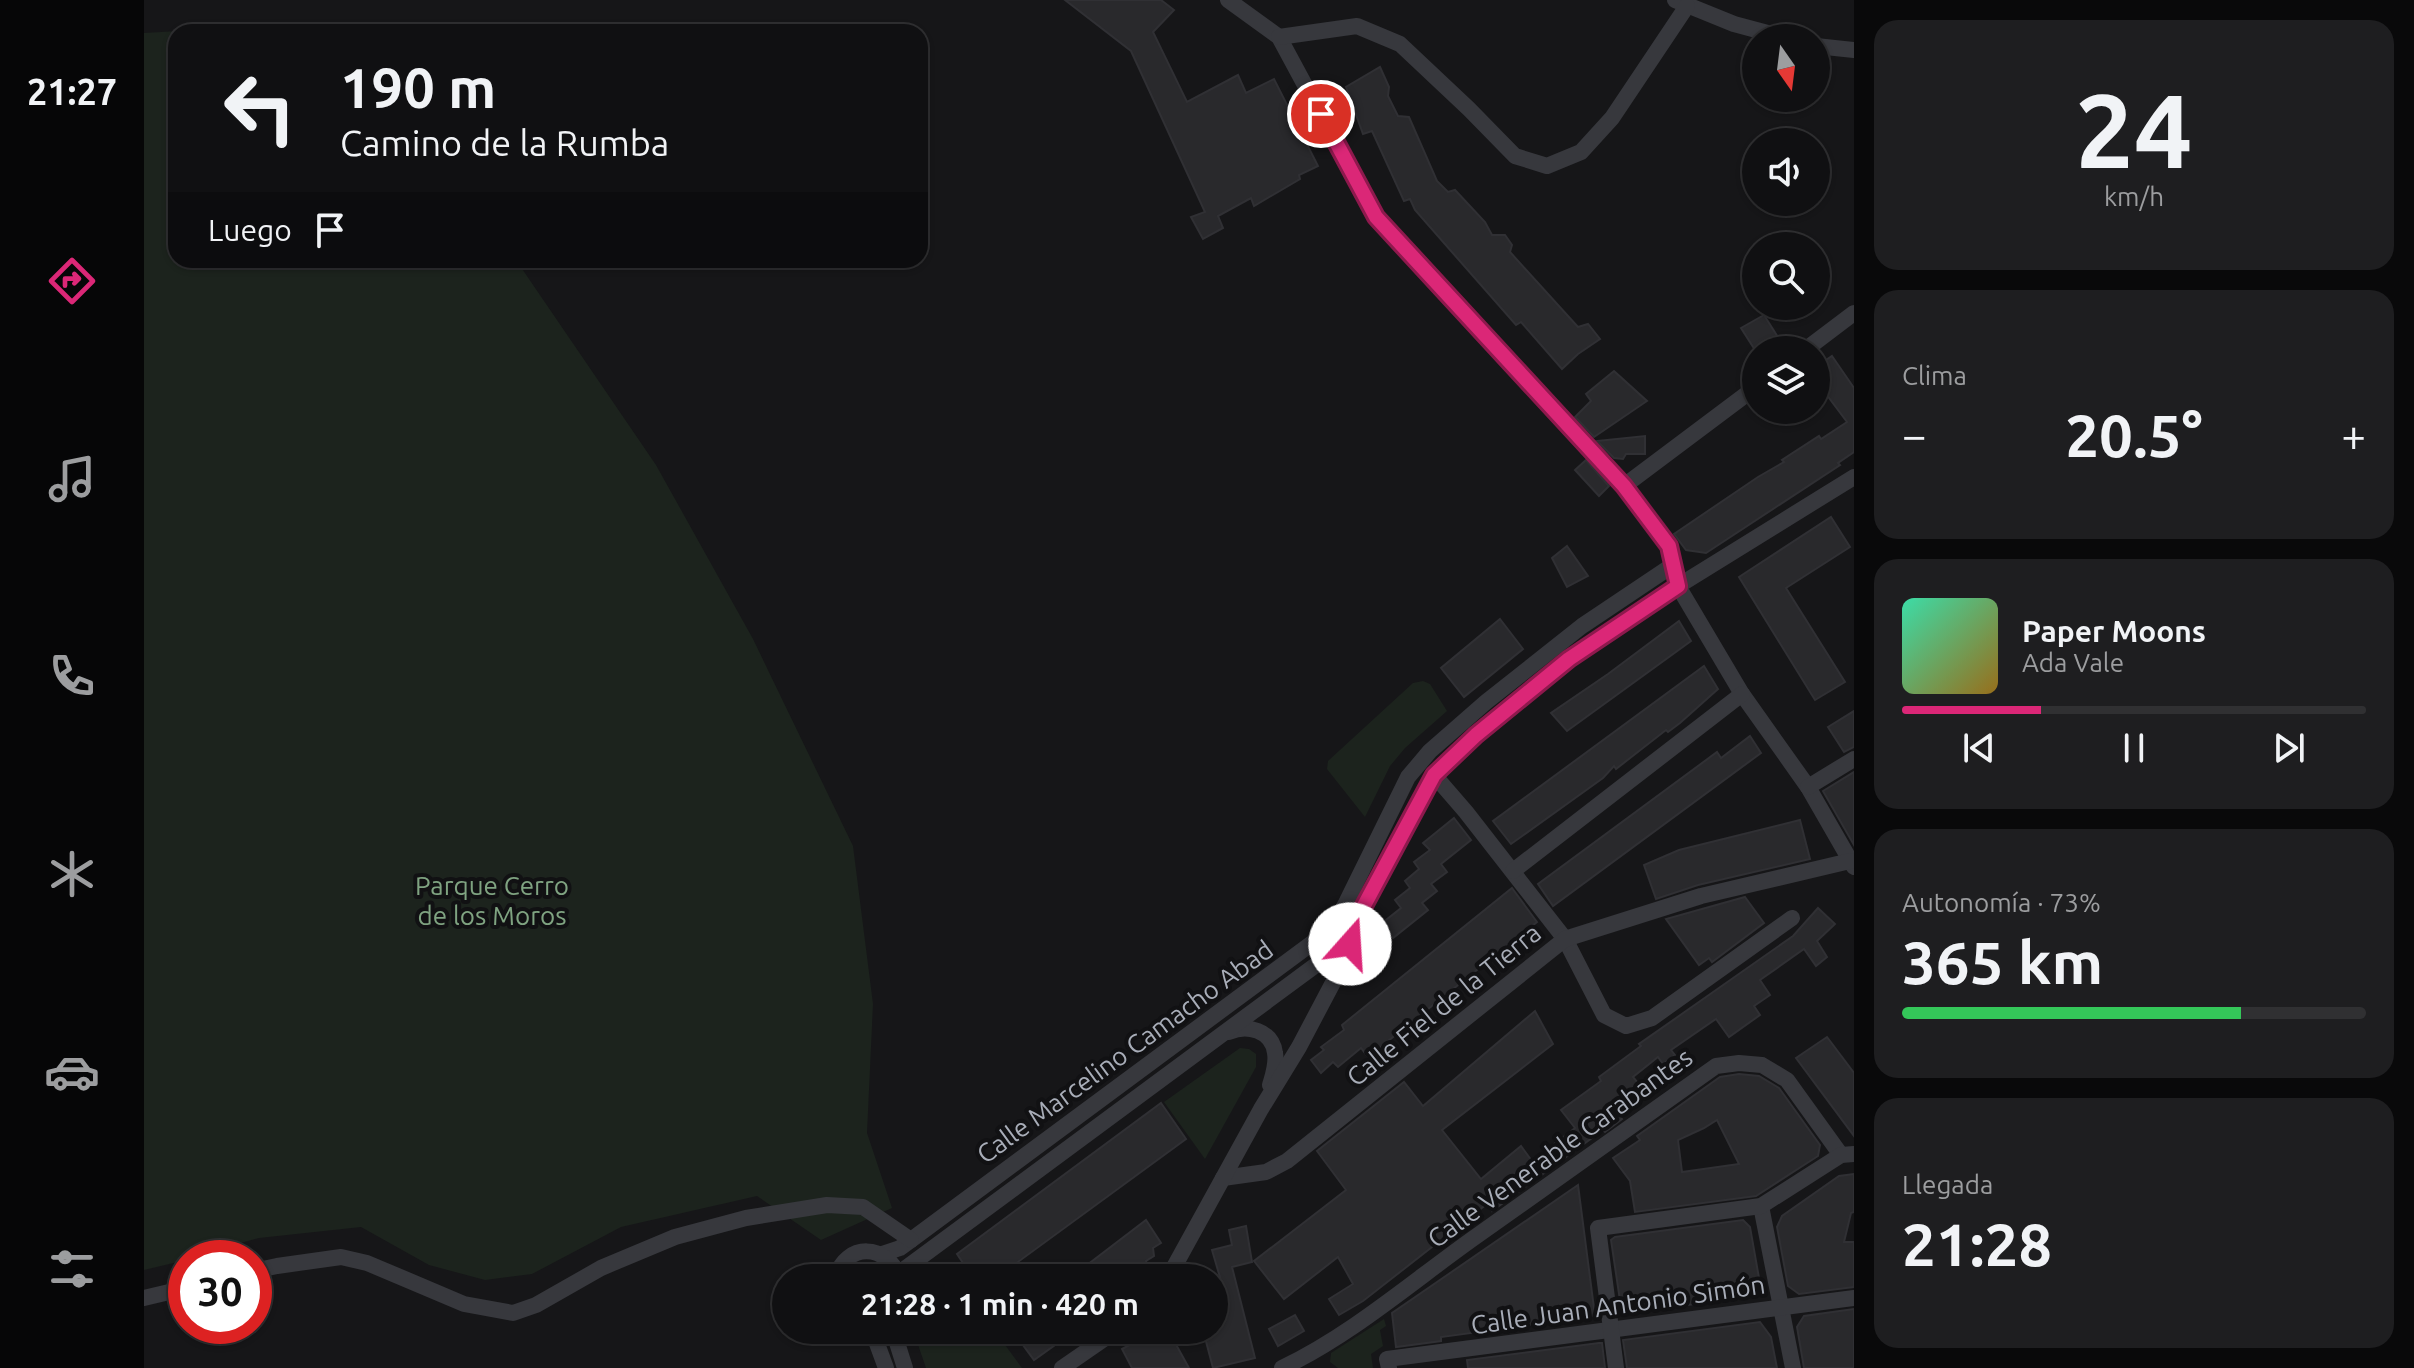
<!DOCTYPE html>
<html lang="es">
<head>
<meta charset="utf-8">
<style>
  :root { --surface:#101012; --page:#1e1e20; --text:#f1f3f6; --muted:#9c9d9f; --line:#303032; --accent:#db2777 }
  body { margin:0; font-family:Ubuntu,sans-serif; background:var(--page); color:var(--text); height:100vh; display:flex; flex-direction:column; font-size:30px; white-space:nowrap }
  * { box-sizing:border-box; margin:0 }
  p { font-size:26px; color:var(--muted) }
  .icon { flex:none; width:44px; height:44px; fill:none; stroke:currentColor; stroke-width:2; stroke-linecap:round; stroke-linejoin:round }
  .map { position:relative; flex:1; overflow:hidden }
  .details { display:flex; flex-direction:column; gap:20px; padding:20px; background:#09090a; width:560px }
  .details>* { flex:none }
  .hud { position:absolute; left:24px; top:24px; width:760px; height:244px; border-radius:24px; box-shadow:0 2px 6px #0004,0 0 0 2px var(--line); background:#101012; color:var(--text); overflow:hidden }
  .needle { width:52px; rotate:166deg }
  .fabs { position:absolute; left:1598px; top:24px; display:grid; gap:16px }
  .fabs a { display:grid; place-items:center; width:88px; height:88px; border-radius:50%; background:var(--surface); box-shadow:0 2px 6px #0004,0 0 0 2px var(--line); font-size:40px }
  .speed { position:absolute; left:24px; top:1240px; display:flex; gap:16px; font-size:40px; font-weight:700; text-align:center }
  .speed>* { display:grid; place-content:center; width:104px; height:104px; border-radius:50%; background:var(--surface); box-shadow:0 2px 6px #0004,0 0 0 2px var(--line); line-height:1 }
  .speed .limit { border:12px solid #d22; background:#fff; color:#111 }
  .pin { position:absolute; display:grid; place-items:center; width:68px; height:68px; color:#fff; margin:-34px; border:4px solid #fff; border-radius:50%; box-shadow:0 2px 8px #0007 }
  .me { position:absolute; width:88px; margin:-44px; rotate:19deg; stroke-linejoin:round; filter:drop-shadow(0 0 6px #0008) }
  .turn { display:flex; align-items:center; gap:28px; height:168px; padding:0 40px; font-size:36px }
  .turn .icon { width:104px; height:104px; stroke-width:2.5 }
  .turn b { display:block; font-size:56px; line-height:68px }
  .then { display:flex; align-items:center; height:76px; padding:0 40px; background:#0003; gap:16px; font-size:30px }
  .big { font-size:60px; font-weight:600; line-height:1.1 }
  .details .card { flex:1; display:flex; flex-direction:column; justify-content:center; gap:12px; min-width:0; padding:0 28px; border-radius:24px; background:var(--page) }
  .details .dial { align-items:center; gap:0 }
  .dial b { font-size:104px; line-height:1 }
  .song { display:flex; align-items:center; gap:24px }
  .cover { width:96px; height:96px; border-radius:12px; background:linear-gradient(135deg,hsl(160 70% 55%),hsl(40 70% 35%)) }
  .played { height:8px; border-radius:4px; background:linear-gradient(90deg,var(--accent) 30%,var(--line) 30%) }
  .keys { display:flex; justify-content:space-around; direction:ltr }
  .heat { display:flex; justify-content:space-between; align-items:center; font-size:44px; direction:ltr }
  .charge { height:12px; border-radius:6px; background:linear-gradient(90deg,#34c759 73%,var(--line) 0) }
  .trip { position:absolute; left:628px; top:1264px; width:456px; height:80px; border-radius:40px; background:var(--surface); box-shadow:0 2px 6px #0004,0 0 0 2px var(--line); font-weight:600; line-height:80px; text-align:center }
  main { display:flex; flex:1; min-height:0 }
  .menu { display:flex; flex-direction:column; width:144px; justify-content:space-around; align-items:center; background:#060607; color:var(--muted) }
  .menu .icon { width:56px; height:56px }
  .menu .selected { color:var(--accent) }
  .menu b { font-size:36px; color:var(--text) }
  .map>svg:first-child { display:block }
</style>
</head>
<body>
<main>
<nav class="menu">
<b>21:27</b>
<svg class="icon selected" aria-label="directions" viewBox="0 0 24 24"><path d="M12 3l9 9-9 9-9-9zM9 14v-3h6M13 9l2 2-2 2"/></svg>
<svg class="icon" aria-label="music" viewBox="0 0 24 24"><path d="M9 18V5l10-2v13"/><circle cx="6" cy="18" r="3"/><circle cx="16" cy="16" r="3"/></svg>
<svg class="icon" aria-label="phone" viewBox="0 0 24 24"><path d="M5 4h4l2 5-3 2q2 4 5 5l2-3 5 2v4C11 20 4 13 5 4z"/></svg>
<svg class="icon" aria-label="climate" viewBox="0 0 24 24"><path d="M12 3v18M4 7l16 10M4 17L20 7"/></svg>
<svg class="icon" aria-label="car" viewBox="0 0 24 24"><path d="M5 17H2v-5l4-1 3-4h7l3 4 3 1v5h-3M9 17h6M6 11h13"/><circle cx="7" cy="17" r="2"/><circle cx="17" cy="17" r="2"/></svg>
<svg class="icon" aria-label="filters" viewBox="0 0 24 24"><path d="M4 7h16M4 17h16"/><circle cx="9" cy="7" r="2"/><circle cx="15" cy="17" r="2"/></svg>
</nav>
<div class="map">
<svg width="1710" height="1368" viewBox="0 0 1710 1368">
  <rect width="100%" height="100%" fill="#161618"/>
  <g fill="#1c231d">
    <path d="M51,30L56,32H32V260H372L512,465L609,639L709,846L729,1004L723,1133L748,1208L677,1240L613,1196L477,1227L388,1274L341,1280L285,1265L217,1227L115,1238L42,1258V1260L0,1270V33Z"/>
    <path d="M1279,681L1286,684L1303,711L1261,748L1246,766L1221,817L1183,769L1184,761L1269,683Z"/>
    <path d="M1096,1048L1105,1049L1112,1054V1067L1061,1159L1020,1102Z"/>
    <path d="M723,1262L737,1267L745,1278H702L709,1267Z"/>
    <path d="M1240,1319L1242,1326L1236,1330L1239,1346L1227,1354L1229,1368H1194L1186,1362L1187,1353Z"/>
    <path d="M769,1330H850L878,1368H782Z"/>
  </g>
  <g fill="#29292c" stroke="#303034" stroke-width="2" fill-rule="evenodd">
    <path d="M921,0H1017L1030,10L1009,32L1043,102L1094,75L1102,93L1130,79L1174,166L1155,175L1156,179L1110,206L1107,198L1074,216L1079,228L1059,239L1047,217L1061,212L987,51Z"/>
    <path d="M1236,67L1245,87L1244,96L1254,116L1265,117L1293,181L1304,192L1311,190L1341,222L1348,235H1361L1368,245L1366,252L1434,327L1444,324L1456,339L1434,354L1418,369L1377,322L1372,325L1271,210L1266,199L1260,201L1228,131L1219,134L1202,87Z"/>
    <path d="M1620,315L1642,350H1611L1597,328Z"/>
    <path d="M1688,356L1710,388V452L1694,463L1696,465L1562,553L1542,550L1530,534L1614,477L1640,462L1638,460L1675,436L1677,439L1703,422L1682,394L1672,402V367Z"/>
    <path d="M1470,371L1503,401L1450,437L1431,417L1447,401L1442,394Z"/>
    <path d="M1501,436V454H1482L1479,459L1470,458L1453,441Z"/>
    <path d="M1442,460L1465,486L1455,496L1431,470Z"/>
    <path d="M1687,517L1706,547L1642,588L1701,682L1671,700L1595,577Z"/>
    <path d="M1423,546L1444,576L1423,587L1408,558Z"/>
    <path d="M1356,619L1379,649L1320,697L1297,668Z"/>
    <path d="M1535,621L1547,641L1423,731L1407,713L1464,674Z"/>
    <path d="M1560,666L1574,689L1536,723L1524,732L1522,730L1472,769L1470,766L1459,778L1367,844L1349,821Z"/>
    <path d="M1710,711V747L1700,752L1684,727Z"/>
    <path d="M1606,736L1617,753L1409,906L1394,884L1573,752L1577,758Z"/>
    <path d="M1710,772V845L1679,791Z"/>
    <path d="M1310,818L1327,840L1297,864L1303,872L1287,884L1293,891L1278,903L1284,910L1249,938L1237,924L1257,908L1251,900L1266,888L1261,881L1275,869L1270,862L1286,850L1279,843Z"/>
    <path d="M1656,820L1666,859L1554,885L1512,899L1500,865L1535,850Z"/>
    <path d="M1368,888L1393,922L1224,1057L1217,1048L1194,1067L1189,1062L1177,1073L1167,1060L1180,1050L1177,1047L1200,1030L1198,1025Z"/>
    <path d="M1601,897L1620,923L1568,962L1565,958L1555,965L1522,919Z"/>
    <path d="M1674,908L1691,924L1673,941L1683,957L1672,966L1660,949L1616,980L1626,995L1610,1006L1616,1015L1585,1037L1572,1019L1527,1050L1531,1055L1519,1064L1514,1057L1489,1077L1498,1088L1470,1108L1478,1119L1461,1132L1459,1130L1348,1211L1343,1204L1219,1301L1195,1315L1185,1299L1209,1284L1194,1257L1140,1299L1110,1261L1202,1190L1173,1151L1260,1082L1279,1106L1391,1011L1409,1044L1298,1130L1337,1179L1377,1146L1388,1161L1431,1128L1417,1110L1457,1081L1455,1077L1497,1046L1495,1044L1649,936Z"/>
    <path d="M1683,1037L1710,1073V1136L1652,1058Z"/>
    <path d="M1595,1074L1615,1076L1635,1088L1676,1145L1674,1156L1612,1196L1491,1212L1486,1181L1469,1158L1496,1140L1493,1136L1576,1077ZM1573,1120L1595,1164L1538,1172L1534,1140L1560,1128Z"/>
    <path d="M1017,1103L1042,1139L852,1278H829L813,1254Z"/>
    <path d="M1710,1174V1212L1707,1213L1700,1242H1710V1287L1655,1294L1644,1286L1633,1227L1638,1216L1695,1176Z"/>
    <path d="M1434,1185L1451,1316L1297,1337V1341L1252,1347L1248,1313Z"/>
    <path d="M1002,1220L1017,1243L1009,1248L1010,1256L1002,1261L1004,1268L994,1278H926Z"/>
    <path d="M1599,1220L1606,1227L1618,1295L1478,1314L1467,1240L1471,1237Z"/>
    <path d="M1102,1226L1108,1262L1088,1267L1111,1358L1069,1368L1059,1330H1070V1294L1080,1291L1068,1250L1088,1245L1085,1230Z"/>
    <path d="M1710,1309V1368H1660L1653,1327L1660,1316Z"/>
    <path d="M1151,1315L1160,1331L1134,1346L1125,1329Z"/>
    <path d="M1616,1322L1627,1337L1633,1368H1483L1479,1340Z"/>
    <path d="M868,1330H932L890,1360Z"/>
    <path d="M1013,1330H1024L1045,1368H988L978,1349Z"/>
    <path d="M1455,1343H1458L1461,1368H1324L1323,1360Z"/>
  </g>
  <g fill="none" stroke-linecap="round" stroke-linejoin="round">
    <g stroke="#37383d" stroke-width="16">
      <path d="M1084,0L1135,37L1232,217L1480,486L1525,546L1534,586L1598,694L1664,787L1710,867"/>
      <path d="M1531,0L1590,24L1642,38"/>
      <path d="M1135,37L1213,26L1256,44L1325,109L1371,156L1403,166L1437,152L1468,118L1543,6"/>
      <path d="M1672,46L1710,50"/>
      <path d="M1661,350L1710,313"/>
      <path d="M1480,486L1612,387"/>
      <path d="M1290,775L1322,812L1421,939L1460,1015L1482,1026L1508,1018L1648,918"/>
      <path d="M1664,787L1710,759"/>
      <path d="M1369,871L1598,694"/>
      <path d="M1085,1032C1103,1024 1128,1030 1131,1053C1133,1064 1129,1075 1126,1085"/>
      <path d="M1079,1178L1122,1172L1143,1161L1421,939L1557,896L1706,861"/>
      <path d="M1617,1206L1649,1368"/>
      <path d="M738,1254L756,1248L767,1240L1179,935L1192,921L1201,905L1264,777L1286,751L1342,702L1438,626L1529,565"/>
      <path d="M110,1271L133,1266L197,1257L223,1263L320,1304L369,1313L392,1305L457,1268L531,1237L602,1218L683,1205L719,1207L767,1240"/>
      <path d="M692,1278C701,1242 744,1243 755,1278"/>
      <path d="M755,1278L762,1268L1180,959L1197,943L1205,930"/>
      <path d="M1024,1278L1117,1109L1155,1047L1193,975L1206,944L1215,915L1290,775L1332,735L1425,659L1534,586L1710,477"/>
      <path d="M0,1298L42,1288"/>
      <path d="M728,1330L742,1368"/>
      <path d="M749,1330L761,1368"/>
      <path d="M918,1368L973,1330"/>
      <path d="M1138,1368C1209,1334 1270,1280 1334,1235C1413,1178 1493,1123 1572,1066L1595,1063L1618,1065L1643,1080L1697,1155"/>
      <path d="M1245,1368L1243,1359L1710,1298"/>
      <path d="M1472,1368L1454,1228L1617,1206L1697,1155L1710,1154"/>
    </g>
  </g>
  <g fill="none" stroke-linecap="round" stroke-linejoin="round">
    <defs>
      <path id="route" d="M1177,114L1232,217L1480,486L1525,546L1534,586L1425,659L1332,735L1290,775L1215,915L1206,944"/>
    </defs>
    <use href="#route" stroke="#8e194d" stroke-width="20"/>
    <use href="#route" stroke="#db2777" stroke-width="14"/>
  </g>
  <g text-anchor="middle" stroke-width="8" stroke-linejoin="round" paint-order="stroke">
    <g font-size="26" fill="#7fa381" stroke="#111113">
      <text x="348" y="895">Parque Cerro<tspan x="348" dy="30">de los Moros</tspan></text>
    </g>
    <g font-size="26" fill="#a8adb8" stroke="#111113">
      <text transform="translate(1300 1005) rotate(-39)" y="9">Calle Fiel de la Tierra</text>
      <text transform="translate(981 1052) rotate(-36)" y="9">Calle Marcelino Camacho Abad</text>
      <text transform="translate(1416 1148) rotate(-36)" y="9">Calle Venerable Carabantes</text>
      <text transform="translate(1474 1305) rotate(-8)" y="9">Calle Juan Antonio Simón</text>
    </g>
  </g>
</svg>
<div class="fabs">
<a><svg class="needle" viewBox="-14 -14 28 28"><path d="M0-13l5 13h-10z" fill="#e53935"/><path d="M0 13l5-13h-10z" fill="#9c9d9f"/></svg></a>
<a><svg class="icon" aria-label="sound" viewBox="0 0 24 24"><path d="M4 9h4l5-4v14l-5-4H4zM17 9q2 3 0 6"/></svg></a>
<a><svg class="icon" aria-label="search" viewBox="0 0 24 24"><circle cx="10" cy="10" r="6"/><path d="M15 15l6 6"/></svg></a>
<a><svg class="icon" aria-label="layers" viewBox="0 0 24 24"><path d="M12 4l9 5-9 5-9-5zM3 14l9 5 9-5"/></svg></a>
</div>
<div class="speed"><div class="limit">30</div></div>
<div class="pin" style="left:1177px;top:114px;background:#d93025"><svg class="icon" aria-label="arrive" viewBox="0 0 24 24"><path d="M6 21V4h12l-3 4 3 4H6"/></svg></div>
<svg class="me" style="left:1206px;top:944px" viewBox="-20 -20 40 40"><circle r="19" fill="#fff"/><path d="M0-13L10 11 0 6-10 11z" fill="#db2777"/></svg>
<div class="trip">21:28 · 1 min · 420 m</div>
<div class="hud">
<div class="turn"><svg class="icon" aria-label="left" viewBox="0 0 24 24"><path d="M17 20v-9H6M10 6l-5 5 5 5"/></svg><div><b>190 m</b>Camino de la Rumba</div></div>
<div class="then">Luego<svg class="icon" aria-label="arrive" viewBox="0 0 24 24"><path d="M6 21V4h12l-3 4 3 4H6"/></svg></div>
</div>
</div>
<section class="details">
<div class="card dial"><b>24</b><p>km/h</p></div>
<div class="card"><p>Clima</p>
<div class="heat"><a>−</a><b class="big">20.5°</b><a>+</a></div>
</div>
<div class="card">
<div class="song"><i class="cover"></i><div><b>Paper Moons</b><p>Ada Vale</p></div></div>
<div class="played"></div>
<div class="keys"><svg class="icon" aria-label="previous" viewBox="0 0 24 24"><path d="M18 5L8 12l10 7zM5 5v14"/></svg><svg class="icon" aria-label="pause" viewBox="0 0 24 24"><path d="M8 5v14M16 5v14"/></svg><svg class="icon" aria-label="next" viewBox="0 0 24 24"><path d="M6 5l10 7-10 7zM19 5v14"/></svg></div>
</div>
<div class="card"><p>Autonomía · 73%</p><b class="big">365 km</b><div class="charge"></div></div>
<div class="card"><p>Llegada</p><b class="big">21:28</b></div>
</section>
</main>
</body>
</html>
